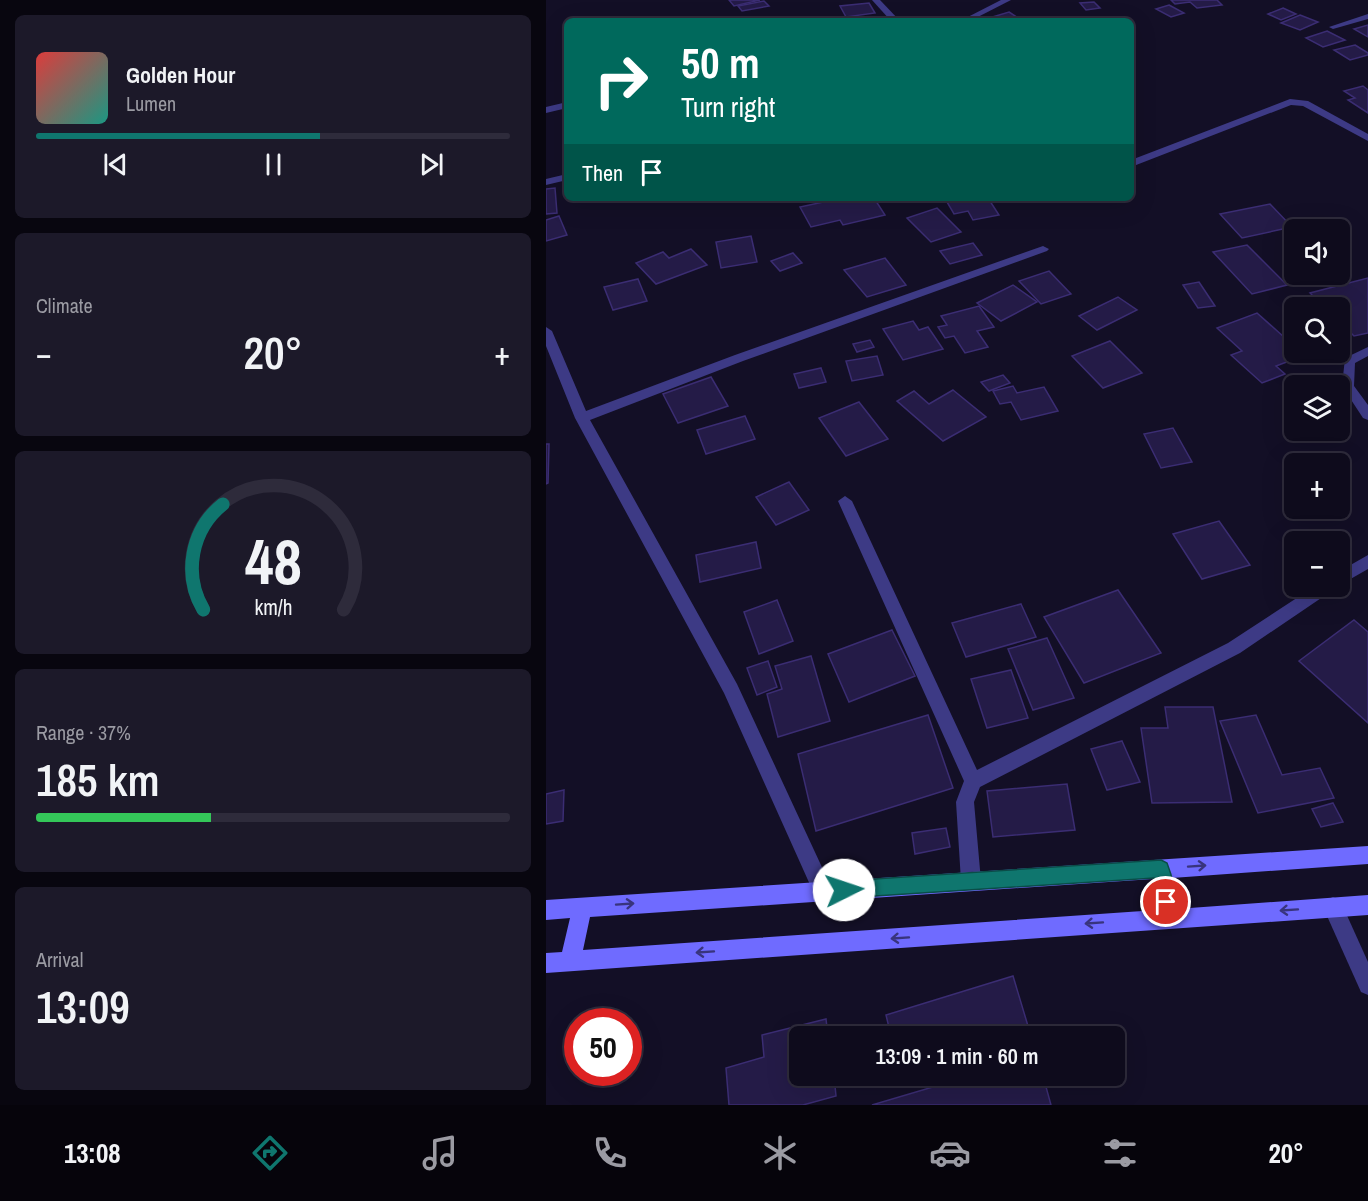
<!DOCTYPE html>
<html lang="en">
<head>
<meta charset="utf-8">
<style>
  :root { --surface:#0e0b1c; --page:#1c1929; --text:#f1f3f6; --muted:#9b9ba3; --line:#2e2b3b; --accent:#0f766e }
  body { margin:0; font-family:"Archivo Narrow",sans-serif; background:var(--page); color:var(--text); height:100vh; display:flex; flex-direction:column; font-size:22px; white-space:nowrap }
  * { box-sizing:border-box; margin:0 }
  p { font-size:20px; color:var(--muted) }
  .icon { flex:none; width:33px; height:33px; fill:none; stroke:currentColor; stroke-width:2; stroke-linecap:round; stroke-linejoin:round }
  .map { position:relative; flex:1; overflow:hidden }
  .details { display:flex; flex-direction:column; gap:15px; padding:15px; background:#08060f; width:546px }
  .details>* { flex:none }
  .hud { position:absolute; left:18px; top:18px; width:570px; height:183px; border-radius:9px; box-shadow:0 6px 24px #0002,0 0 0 2px var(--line); background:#00695c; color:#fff; overflow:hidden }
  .controls { position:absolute; left:738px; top:219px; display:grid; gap:12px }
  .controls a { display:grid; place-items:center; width:66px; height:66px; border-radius:9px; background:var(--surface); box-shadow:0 6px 24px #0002,0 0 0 2px var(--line); font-size:30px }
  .speed { position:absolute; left:18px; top:1008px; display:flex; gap:12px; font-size:30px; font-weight:700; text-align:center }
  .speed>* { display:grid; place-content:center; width:78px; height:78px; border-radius:50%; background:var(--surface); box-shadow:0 6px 24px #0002,0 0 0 2px var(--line); line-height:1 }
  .speed .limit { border:9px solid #d22; background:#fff; color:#111 }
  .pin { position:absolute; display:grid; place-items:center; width:51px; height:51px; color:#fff; margin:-26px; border:3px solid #fff; border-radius:50%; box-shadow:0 2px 6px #0007 }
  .me { position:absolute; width:66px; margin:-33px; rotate:86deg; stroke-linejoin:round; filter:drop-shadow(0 0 4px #0008) }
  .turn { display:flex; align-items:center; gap:21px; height:126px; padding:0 18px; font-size:27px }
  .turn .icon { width:78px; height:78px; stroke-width:2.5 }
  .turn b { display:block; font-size:42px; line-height:51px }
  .then { display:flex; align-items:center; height:57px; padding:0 18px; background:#0003; gap:12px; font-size:22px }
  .big { font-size:45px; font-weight:600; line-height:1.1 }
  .details .widget { flex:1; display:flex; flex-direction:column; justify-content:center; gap:9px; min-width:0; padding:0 21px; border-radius:9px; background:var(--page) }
  .details .dial { align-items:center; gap:0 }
  .dial svg { height:156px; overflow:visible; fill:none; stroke:var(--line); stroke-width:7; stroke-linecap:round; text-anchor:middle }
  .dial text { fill:var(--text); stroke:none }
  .song { display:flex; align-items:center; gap:18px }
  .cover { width:72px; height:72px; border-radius:9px; background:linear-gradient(135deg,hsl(0 70% 55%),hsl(170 70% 35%)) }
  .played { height:6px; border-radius:3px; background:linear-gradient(90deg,var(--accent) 60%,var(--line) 60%) }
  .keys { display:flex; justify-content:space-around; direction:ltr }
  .heat { display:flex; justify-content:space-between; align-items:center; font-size:33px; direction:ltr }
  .charge { height:9px; border-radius:4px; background:linear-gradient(90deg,#34c759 37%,var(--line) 0) }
  .trip { position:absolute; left:243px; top:1026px; width:336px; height:60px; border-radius:9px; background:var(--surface); box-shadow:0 6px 24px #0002,0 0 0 2px var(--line); font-weight:600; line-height:60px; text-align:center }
  .tab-bar { display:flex; height:96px; justify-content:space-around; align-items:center; background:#06040b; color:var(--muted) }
  .tab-bar .icon { width:42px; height:42px }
  .tab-bar .current { color:var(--accent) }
  .tab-bar b { font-size:27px; color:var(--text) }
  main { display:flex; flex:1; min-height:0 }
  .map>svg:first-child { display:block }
</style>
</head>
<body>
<main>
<section class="details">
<div class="widget">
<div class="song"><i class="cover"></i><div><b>Golden Hour</b><p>Lumen</p></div></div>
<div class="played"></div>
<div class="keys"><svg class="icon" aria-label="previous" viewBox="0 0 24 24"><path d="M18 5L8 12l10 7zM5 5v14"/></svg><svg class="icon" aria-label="pause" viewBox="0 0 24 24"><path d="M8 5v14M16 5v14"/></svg><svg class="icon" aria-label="next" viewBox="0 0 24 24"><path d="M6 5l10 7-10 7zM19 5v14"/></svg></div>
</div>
<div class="widget"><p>Climate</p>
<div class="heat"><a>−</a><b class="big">20°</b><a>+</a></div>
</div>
<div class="widget dial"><svg viewBox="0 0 100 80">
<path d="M14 69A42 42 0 1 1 86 69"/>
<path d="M14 69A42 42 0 0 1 24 15" stroke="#0f766e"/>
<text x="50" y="56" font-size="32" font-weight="700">48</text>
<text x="50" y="72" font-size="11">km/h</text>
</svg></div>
<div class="widget"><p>Range · 37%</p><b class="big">185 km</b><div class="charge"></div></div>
<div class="widget"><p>Arrival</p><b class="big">13:09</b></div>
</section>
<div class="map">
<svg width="822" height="1105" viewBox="0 0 822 1105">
  <rect width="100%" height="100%" fill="#130f26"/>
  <g fill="#241b47" stroke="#3b2d73" stroke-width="1.5">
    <path d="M183,0H214L188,6Z"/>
    <path d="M625,0H671L676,5L651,8L644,2L629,4Z"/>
    <path d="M218,1L223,6L196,11L192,6Z"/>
    <path d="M548,2L554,8L540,10L534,3Z"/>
    <path d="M323,3L329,13L300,17L294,6Z"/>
    <path d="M623,5L638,13L625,17L610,9Z"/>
    <path d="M737,8L750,14L735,20L722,14Z"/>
    <path d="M463,12L477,21H448L443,18Z"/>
    <path d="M754,15L772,22L754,30L735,23Z"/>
    <path d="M822,25V37L808,29Z"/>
    <path d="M781,31L799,40L777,47L760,38Z"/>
    <path d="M809,45L822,53V55L804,60L788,50Z"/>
    <path d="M817,86L822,90V113L802,100L809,98L798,91Z"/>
    <path d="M9,188L11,213L0,214V189Z"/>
    <path d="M296,198H328L339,215L297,225L294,220L265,227L254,207Z"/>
    <path d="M423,198H442L453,215L427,220L422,211L408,214L401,202Z"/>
    <path d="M724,204L746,227L696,238L674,214Z"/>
    <path d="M391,208L415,232L385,242L361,218Z"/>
    <path d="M13,216L21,235L0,241V220Z"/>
    <path d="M205,236L211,262L175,268L170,242Z"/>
    <path d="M427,243L436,255L404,264L394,251Z"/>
    <path d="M701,245L741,285L706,294L667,252Z"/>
    <path d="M145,249L161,265L110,284L90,263L117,252L123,258Z"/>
    <path d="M247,253L256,263L234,271L225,261Z"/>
    <path d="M339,258L360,285L321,297L298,270Z"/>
    <path d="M503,271L525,294L495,304L473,281Z"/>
    <path d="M822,278V333L808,336L794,322V308H779L764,293Z"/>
    <path d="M92,279L101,301L67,310L58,287Z"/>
    <path d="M653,282L669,306L652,308L637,285Z"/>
    <path d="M467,285L491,302L455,321L431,303Z"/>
    <path d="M572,297L591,310L551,330L533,316Z"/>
    <path d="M433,306L448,327L431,331L442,347L419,353L408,336L399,338L392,327L401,325L395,316Z"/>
    <path d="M711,313L748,346V352L759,355L730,366L739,374L716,383L685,355L696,351L671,328Z"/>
    <path d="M367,321L373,330L382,327L397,349L357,360L337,329Z"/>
    <path d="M324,340L328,347L311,352L307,344Z"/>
    <path d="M564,341L596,373L557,388L526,356Z"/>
    <path d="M331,356L337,375L306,381L300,361Z"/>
    <path d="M275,368L280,382L253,388L248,374Z"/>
    <path d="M457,375L464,383L443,391L435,382Z"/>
    <path d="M165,377L182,406L132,423L117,394Z"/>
    <path d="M467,386L471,393L498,387L512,411L475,420L465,402L454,404L447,391Z"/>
    <path d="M407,390L440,417L397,441L351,401L368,391L383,404Z"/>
    <path d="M313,402L342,439L300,456L273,418Z"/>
    <path d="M199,416L209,439L160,454L151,430Z"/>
    <path d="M627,428L646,462L615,468L598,434Z"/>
    <path d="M0,444H3L2,483L0,484Z"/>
    <path d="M243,482L263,510L230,525L210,497Z"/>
    <path d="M673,521L704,565L656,579L627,534Z"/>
    <path d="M210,542L215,568L154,582L150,555Z"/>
    <path d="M572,590L615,653L538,683L498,617Z"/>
    <path d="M231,600L247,641L213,654L198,612Z"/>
    <path d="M475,604L490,637L420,657L406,623Z"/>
    <path d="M808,620L822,632V723L753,661Z"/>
    <path d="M346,630L369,676L303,702L282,654Z"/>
    <path d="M501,638L528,698L487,710L462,649Z"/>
    <path d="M265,656L284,721L232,737L221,694L236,689L229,666Z"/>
    <path d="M222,661L231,687L211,695L201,668Z"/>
    <path d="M465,670L482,718L441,728L425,679Z"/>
    <path d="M619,707H667L686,802L606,803L595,728H622Z"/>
    <path d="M382,715L407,788L270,831L252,754Z"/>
    <path d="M710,715L736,775L774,768L788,798L712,813L674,721Z"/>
    <path d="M576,741L594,782L561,790L545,749Z"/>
    <path d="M521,784L529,830L447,837L441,791Z"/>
    <path d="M18,790L17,821L0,824V794Z"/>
    <path d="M787,803L797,822L775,827L766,809Z"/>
    <path d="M400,828L404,847L369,854L366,833Z"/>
    <path d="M467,976L485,1036H345L340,1015Z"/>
    <path d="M280,1019L282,1036H254V1076H288L290,1096L257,1105H183L180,1068L218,1057L216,1035Z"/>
    <path d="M353,1076H376L354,1082Z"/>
    <path d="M424,1076H497L505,1105H326Z"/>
  </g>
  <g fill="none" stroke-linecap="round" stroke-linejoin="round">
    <g fill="#3d3a85" fill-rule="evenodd">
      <path d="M326,0H334L354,21H345Z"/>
      <path d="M455,0H465L424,21H414Z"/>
      <path d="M822,14V19L787,29L783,27Z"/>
      <path d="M744,99L762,101L822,134V141L757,106L745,105L585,167V160Z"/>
      <path d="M21,102V108L0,113V107Z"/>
      <path d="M21,174V180L0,185V179Z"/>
      <path d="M497,246L503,249L501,251L197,361L44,420L191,684L287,891L284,898L277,901L270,898L178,693L29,418L0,346V327L6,331L40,411L189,355Z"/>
      <path d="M822,347V356L809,363L808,386L822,405V420L817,418L796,386L799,358Z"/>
      <path d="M299,496L306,501L431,770L682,643L769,586H789L787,590L694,653L434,787L428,802L435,881L432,888L425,891L418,888L415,881L410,802L418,781L292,501Z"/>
      <path d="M822,555V569L794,585V571Z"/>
      <path d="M787,897L794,900L822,962V995L815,992L777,907L780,900Z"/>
    </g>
    <path fill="#6f6bff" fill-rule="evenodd" d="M822,846V864L626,878L630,909L822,895V915L0,973V953L16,952L24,918L0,920V900ZM607,879L611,910L37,950L44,917Z"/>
  </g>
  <defs><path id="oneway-shaft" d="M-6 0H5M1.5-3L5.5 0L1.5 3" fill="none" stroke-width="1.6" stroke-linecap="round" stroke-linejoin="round" transform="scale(1.5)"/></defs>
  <g stroke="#38347d">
    <use href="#oneway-shaft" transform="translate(651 866) rotate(-4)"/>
    <use href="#oneway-shaft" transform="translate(79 904) rotate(-4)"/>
    <use href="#oneway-shaft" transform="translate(743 910) rotate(176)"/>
    <use href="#oneway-shaft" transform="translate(548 923) rotate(176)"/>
    <use href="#oneway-shaft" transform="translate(354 938) rotate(176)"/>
    <use href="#oneway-shaft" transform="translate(159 952) rotate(176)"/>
  </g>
  <path fill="#0f766e" stroke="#0a4d48" stroke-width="1.5" d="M615,860L621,863C626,875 631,896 626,908L620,911L614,908L608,878L298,898L292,896L289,890L292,883L298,881Z"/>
</svg>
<div class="controls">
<a><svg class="icon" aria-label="sound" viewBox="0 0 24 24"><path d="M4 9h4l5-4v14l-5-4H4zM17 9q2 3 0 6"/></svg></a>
<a><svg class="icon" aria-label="search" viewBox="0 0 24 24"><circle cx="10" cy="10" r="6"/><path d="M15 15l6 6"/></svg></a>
<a><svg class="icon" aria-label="layers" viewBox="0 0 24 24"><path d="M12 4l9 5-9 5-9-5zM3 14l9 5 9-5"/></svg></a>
<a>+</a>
<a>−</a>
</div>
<div class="speed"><div class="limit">50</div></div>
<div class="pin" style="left:620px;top:902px;background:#d93025"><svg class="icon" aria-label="arrive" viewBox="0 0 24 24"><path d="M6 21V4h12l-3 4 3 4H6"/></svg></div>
<svg class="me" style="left:298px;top:890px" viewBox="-20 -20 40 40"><circle r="19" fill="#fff"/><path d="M0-13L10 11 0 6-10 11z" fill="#0f766e"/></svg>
<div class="trip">13:09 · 1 min · 60 m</div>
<div class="hud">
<div class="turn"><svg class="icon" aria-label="right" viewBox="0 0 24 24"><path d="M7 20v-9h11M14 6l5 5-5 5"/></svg><div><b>50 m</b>Turn right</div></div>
<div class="then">Then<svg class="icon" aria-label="arrive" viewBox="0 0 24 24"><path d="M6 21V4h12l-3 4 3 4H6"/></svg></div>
</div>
</div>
</main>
<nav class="tab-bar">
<b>13:08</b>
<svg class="icon current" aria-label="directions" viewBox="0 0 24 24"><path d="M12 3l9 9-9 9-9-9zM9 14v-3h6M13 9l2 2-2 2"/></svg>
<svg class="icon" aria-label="music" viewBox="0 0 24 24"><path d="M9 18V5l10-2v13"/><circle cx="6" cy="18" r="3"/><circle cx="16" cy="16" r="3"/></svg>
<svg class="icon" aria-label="phone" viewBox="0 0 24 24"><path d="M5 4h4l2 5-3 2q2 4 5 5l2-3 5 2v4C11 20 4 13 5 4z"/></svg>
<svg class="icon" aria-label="climate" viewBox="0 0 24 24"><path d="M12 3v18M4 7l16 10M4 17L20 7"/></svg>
<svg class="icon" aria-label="car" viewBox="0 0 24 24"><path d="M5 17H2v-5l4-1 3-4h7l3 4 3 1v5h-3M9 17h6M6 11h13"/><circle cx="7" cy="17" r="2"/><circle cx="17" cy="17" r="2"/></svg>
<svg class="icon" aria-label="filters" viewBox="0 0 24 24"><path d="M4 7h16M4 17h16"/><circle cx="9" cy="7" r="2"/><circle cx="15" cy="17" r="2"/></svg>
<b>20°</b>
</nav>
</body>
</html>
